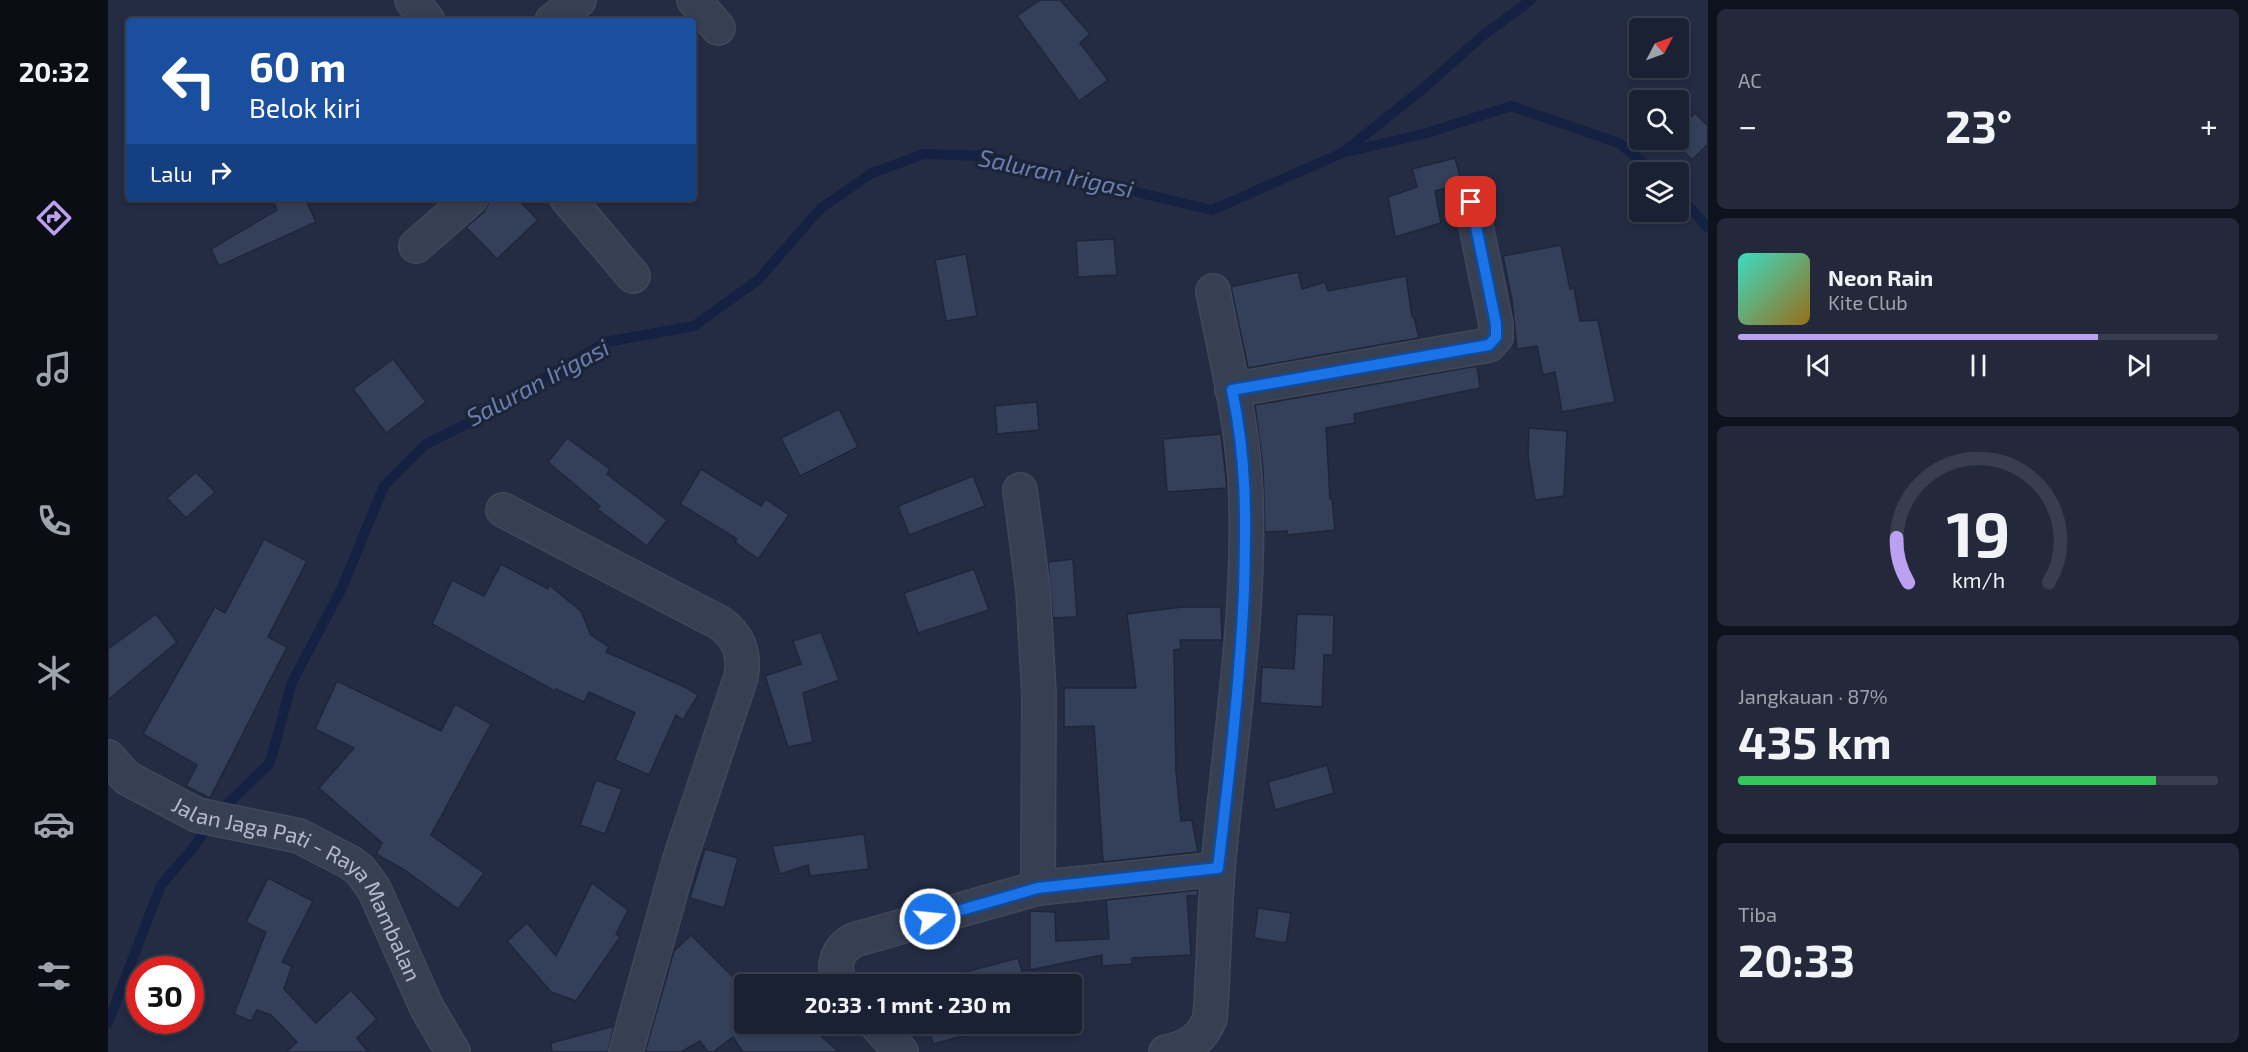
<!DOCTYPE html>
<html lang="id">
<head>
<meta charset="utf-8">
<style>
  :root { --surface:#1a2132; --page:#23293a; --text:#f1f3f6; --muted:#9fa3ac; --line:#383e4d; --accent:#bca0f2 }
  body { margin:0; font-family:"Exo 2",sans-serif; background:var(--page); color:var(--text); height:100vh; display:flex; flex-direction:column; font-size:22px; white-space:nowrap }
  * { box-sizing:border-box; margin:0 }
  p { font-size:20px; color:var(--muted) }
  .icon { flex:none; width:33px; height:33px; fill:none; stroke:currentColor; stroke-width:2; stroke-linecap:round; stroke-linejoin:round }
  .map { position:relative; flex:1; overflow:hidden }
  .drawer { display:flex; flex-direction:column; gap:9px; padding:9px; background:#0e121c; width:540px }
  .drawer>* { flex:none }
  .hud { position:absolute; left:18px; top:18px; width:570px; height:183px; border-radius:6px; box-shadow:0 3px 9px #0003,0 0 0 2px var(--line); background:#1a4fa0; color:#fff; overflow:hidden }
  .needle { width:39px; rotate:49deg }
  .buttons { position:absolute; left:1521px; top:18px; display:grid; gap:12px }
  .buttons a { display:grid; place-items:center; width:60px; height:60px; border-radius:6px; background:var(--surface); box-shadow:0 3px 9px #0003,0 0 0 2px var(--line); font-size:30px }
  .speed { position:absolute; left:18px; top:956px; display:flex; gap:12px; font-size:30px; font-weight:700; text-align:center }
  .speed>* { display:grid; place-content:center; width:78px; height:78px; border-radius:50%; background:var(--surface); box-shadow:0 3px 9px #0003,0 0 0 2px var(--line); line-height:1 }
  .speed .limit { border:9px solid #d22; background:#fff; color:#111 }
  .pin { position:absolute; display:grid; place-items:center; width:51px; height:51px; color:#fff; margin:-26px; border-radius:12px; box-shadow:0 3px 9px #0006 }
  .me { position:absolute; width:66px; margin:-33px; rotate:74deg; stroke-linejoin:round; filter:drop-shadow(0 0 4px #0008) }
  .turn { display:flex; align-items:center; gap:21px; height:126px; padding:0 24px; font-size:27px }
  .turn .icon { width:78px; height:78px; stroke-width:2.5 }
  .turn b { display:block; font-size:42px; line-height:51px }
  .then { display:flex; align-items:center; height:57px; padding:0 24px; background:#0003; gap:12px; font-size:22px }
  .big { font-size:45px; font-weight:700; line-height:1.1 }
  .drawer .card { flex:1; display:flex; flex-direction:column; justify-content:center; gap:9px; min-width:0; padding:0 21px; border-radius:9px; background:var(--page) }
  .drawer .dial { align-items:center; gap:0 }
  .dial svg { height:156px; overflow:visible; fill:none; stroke:var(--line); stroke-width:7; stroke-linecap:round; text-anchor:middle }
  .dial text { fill:var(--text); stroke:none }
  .song { display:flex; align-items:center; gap:18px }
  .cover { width:72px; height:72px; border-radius:9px; background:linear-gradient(135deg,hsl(170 70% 55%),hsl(40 70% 35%)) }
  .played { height:6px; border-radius:3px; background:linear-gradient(90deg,var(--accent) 75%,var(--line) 75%) }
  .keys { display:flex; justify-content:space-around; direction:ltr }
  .heat { display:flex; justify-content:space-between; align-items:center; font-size:33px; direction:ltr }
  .charge { height:9px; border-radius:4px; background:linear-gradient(90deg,#34c759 87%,var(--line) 0) }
  .trip { position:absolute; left:626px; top:974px; width:348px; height:60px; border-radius:6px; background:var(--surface); box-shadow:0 3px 9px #0003,0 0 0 2px var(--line); font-weight:700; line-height:60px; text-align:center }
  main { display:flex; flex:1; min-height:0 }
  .tab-bar { display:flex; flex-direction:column; width:108px; justify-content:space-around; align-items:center; background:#0a0d14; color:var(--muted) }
  .tab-bar .icon { width:42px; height:42px }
  .tab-bar .selected { color:var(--accent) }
  .tab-bar b { font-size:27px; color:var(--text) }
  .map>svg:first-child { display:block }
</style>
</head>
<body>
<main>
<nav class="tab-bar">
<b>20:32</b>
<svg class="icon selected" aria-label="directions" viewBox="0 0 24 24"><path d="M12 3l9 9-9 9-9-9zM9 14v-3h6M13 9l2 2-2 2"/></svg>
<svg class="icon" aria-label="music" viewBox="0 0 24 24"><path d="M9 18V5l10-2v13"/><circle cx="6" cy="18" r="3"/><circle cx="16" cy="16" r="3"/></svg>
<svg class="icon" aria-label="phone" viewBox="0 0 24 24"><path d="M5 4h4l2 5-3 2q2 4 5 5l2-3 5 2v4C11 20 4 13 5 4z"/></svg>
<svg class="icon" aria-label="climate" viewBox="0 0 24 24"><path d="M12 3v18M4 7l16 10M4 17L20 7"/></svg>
<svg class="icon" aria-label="car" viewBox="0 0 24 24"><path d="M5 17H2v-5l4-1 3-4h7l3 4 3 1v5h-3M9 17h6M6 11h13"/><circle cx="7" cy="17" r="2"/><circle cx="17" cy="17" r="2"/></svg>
<svg class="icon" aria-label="filters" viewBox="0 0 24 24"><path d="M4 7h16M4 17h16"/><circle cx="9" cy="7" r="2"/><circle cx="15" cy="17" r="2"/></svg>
</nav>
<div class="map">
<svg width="1600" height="1052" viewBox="0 0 1600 1052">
  <rect width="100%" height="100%" fill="#232c43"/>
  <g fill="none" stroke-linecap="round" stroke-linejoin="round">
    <g stroke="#142142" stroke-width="10">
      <path d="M1237,151L1317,87L1373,37L1423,0"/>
      <path d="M1570,194L1600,228"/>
      <path d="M0,1023L53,885L85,848L108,815L162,763L184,682L233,590L276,486L318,444L362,422L498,342L586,326L650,280L713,208L764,173L816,154L877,156L1104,210L1234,153L1319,133L1403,106L1511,143L1547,172"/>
    </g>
  </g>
  <g fill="#343f59" stroke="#1e263a" stroke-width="1.5">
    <path d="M932,0H952L982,34L972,43L1000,80L971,101L909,16Z"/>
    <path d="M1587,113L1600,126V144L1584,160L1564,140H1570V129Z"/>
    <path d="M1347,158L1354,184L1327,191L1333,223L1287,237L1280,197L1309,187L1304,169Z"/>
    <path d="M164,198H197L208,222L111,266L103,249L169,210Z"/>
    <path d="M381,198H409L430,220L389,259L358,227L376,212L380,205Z"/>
    <path d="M1006,239L1009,275L970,277L968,241Z"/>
    <path d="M1453,245L1462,289L1466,288L1472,321L1490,320L1507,402L1454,412L1447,372L1435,375L1429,346L1409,349L1404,300L1395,256Z"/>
    <path d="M858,254L869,316L838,321L827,260Z"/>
    <path d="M1190,272L1194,289L1217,282L1220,291L1298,276L1304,317H1306L1311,338L1140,368L1123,287Z"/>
    <path d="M285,359L318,402L278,433L245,389Z"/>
    <path d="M1369,366L1372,388L1246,414L1247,423L1218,428L1222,499H1224L1227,530L1179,535V531L1157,532L1155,469L1147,405Z"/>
    <path d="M929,402L931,430L889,434L887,406Z"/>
    <path d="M731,409L750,447L692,476L673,438Z"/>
    <path d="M1421,428L1459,431L1456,496L1427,500L1420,455Z"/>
    <path d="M1113,434L1119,488L1059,492L1055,439Z"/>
    <path d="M459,438L502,469L499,474L559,520L539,546L489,509L492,506L440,462Z"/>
    <path d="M593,469L653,506L658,499L681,515L650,559L627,542L629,539L572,504Z"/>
    <path d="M88,472L107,492L78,518L59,498Z"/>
    <path d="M865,476L877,506L801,535L790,506Z"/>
    <path d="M156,539L199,561L160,637L179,647L102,798L78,786L89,765L35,734L107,607L117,613Z"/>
    <path d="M965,559L969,617L945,618L940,562Z"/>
    <path d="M393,564L440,589L441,585L473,611L483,635L501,647L498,652L579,688L590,695L575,720L568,715L541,775L507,760L527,713L481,692L476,702L448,689L447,691L324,624L344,580L376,596Z"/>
    <path d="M866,569L881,610L810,633L796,593Z"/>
    <path d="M1074,607H1113L1114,640H1072L1073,649L1066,650L1068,771L1073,821L1084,820L1090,852L995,862L986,726L956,727V688H1028L1019,614Z"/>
    <path d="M48,614L69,642L0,700V649Z"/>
    <path d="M1189,614L1226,615L1225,655H1216L1214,707L1152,703L1154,667L1186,669Z"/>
    <path d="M713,632L731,680L695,693L705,742L680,747L657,676L693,664L685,641Z"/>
    <path d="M229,681L333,731L347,704L383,724L323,835L376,873L350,909L295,869L268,854L274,843L211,788L246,748L207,729Z"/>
    <path d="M1219,765L1226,793L1167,810L1160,782Z"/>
    <path d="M488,780L514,789L497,834L472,825Z"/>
    <path d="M756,834L761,869L702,876L700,865L672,874L664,846Z"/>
    <path d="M597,849L630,858L616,908L582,898Z"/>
    <path d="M160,878L205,901L174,962L184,966L176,989L208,1023L243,990L269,1019L249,1038L260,1052H178L189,1042L163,1015L149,1010L143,1021L126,1014L158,932L138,922Z"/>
    <path d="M484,883L520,910L508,934L512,937L468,1001L443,992L399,941L419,923L448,956Z"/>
    <path d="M1090,890L1089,896H1079L1083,955L1024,958V964L994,966V955L922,970V911L947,912L948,941L1001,939L998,900Z"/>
    <path d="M1150,908L1183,913L1178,943L1146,938Z"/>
    <path d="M583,935L630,982L636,992V1023H709L703,1027L731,1052H635L625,1037L605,1052H600L592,1041L573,1052H537L566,951Z"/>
    <path d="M910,958L918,984H812Z"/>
    <path d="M820,1023H903L825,1044Z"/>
    <path d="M506,1026L500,1052H444L443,1043Z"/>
  </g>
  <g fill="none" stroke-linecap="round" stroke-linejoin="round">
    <defs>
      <g id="minor">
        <path d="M304,0L320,21"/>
        <path d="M586,0L610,28"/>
        <path d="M444,21L471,0"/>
        <path d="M459,198L525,276"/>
        <path d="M308,246L363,198"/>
        <path d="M1124,390L1381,345L1388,337V324L1363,202"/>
        <path d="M912,490L925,589L931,694L930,888"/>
        <path d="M395,510L612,623C631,637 637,653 633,677L571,862L518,1052"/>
        <path id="s1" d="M0,757L19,778L89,815L191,836L243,863L252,870L266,889L319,1008L345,1052"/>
        <path d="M733,984C723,967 729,949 746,940L930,888L1110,869"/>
        <path d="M767,1023L793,1052"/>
        <path d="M1058,1052C1080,1048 1094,1039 1102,1018C1106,968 1106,918 1110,868C1121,745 1142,621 1138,497C1136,427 1118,359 1105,291"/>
      </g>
    </defs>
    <use href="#minor" stroke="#41485b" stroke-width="36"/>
    <use href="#minor" stroke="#373f52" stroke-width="33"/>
  </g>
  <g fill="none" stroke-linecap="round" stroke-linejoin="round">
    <defs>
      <path id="route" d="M822,919L930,888L1110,868C1121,776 1132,683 1136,590C1138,519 1139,460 1124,390L1381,345L1388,337V324L1363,202"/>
    </defs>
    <use href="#route" stroke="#114b97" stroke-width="15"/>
    <use href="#route" stroke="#1a73e8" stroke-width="10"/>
  </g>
  <g text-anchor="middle" stroke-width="6" stroke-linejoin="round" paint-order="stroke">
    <g font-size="22" fill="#b4bacc" stroke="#1c2438">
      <text dy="8" stroke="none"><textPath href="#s1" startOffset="243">Jalan Jaga Pati - Raya Mambalan</textPath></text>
    </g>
    <g font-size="24" font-style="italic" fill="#6a7eaf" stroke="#1c2438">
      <text transform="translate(948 174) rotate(12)" y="8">Saluran Irigasi</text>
      <text transform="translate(430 383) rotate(-28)" y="8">Saluran Irigasi</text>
    </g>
  </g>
</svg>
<div class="buttons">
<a><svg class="needle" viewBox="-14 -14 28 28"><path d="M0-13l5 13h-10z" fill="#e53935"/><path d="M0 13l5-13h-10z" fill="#9fa3ac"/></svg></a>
<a><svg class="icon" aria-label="search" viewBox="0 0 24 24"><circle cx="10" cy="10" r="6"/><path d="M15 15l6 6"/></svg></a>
<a><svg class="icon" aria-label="layers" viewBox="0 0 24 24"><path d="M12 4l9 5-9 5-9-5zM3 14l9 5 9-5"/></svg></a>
</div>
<div class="speed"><div class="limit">30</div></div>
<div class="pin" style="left:1363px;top:202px;background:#d93025"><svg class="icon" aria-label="arrive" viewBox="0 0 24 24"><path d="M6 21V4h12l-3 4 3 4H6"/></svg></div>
<svg class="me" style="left:822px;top:919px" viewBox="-20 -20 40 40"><circle r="17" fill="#1a73e8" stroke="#fff" stroke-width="3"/><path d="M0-11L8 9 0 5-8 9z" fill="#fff"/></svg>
<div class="trip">20:33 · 1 mnt · 230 m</div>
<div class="hud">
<div class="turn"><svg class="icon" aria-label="left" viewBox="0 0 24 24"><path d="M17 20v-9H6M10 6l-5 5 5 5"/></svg><div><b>60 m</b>Belok kiri</div></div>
<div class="then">Lalu<svg class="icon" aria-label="right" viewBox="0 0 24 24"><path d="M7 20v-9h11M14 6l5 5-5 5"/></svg></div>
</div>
</div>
<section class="drawer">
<div class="card"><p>AC</p>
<div class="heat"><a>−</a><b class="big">23°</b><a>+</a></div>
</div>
<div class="card">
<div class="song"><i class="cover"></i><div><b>Neon Rain</b><p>Kite Club</p></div></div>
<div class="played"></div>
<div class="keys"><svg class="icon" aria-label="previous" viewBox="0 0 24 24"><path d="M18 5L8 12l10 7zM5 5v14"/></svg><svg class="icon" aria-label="pause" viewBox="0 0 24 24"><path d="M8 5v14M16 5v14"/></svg><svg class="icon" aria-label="next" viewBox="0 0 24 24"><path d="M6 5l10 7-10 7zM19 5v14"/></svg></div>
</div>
<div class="card dial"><svg viewBox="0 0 100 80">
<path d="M14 69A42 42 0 1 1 86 69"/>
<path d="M14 69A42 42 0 0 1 8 46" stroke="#bca0f2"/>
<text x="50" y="56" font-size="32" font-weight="700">19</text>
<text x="50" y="72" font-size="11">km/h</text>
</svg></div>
<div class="card"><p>Jangkauan · 87%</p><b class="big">435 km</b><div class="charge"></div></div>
<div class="card"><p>Tiba</p><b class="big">20:33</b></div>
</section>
</main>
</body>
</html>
